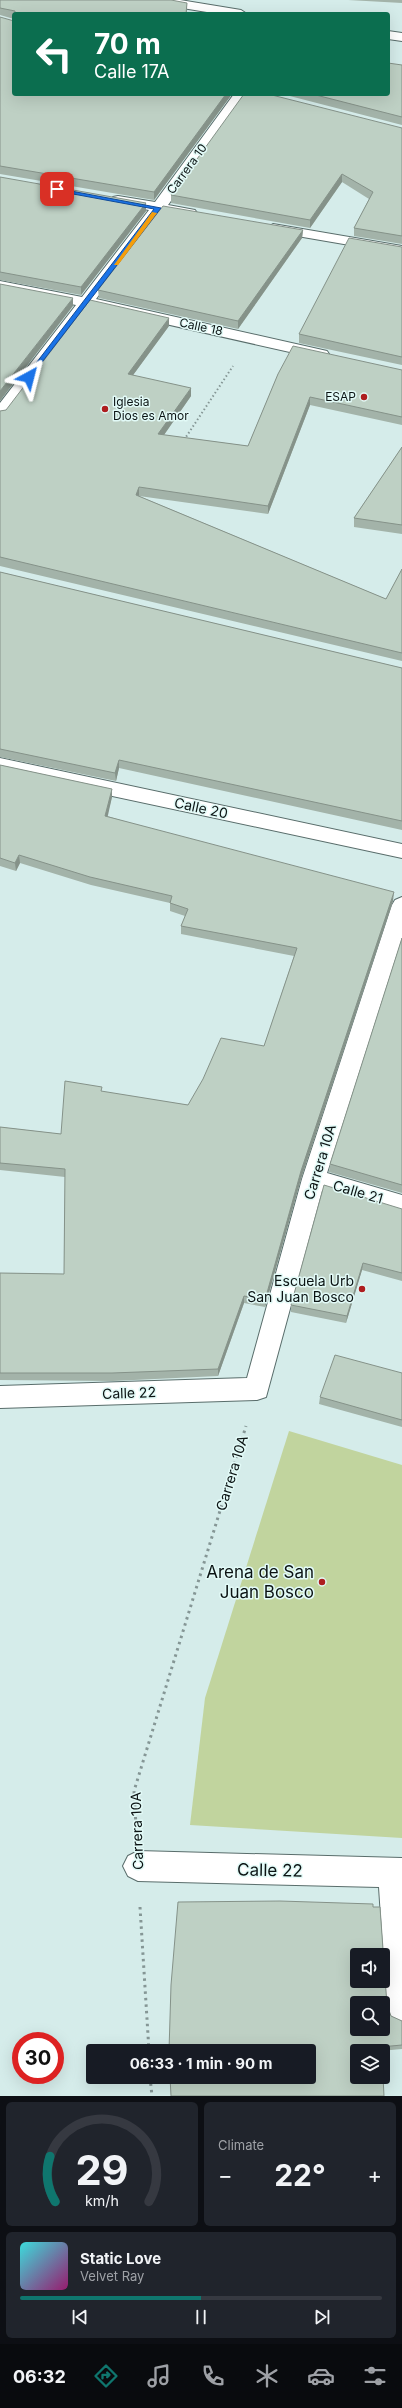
<!DOCTYPE html>
<html lang="en">
<head>
<meta charset="utf-8">
<style>
  :root { --surface:#171b24; --page:#20242c; --text:#f1f3f6; --muted:#9ea1a6; --line:#363941; --accent:#0f766e }
  body { margin:0; font-family:Inter,sans-serif; background:var(--page); color:var(--text); height:100vh; display:flex; flex-direction:column; font-size:15px; white-space:nowrap }
  * { box-sizing:border-box; margin:0 }
  p { font-size:13px; color:var(--muted) }
  .icon { flex:none; width:22px; height:22px; fill:none; stroke:currentColor; stroke-width:2; stroke-linecap:round; stroke-linejoin:round }
  .map { position:relative; height:2096px; overflow:hidden }
  .panel { display:flex; flex-direction:column; gap:6px; padding:6px; background:#0d0f14; flex:1 }
  .panel>* { flex:none }
  .top-card { position:absolute; left:12px; top:12px; width:378px; height:84px; border-radius:4px; box-shadow:0 4px 16px #0002; background:#0b6e4f; color:#fff; overflow:hidden }
  .fabs { position:absolute; left:350px; top:1948px; display:grid; gap:8px }
  .fabs a { display:grid; place-items:center; width:40px; height:40px; border-radius:4px; background:var(--surface); box-shadow:0 4px 16px #0002; font-size:20px }
  .speed { position:absolute; left:12px; top:2032px; display:flex; gap:8px; font-size:20px; font-weight:700; text-align:center }
  .speed>* { display:grid; place-content:center; width:52px; height:52px; border-radius:50%; background:var(--surface); box-shadow:0 4px 16px #0002; line-height:1 }
  .speed .limit { border:6px solid #d22; background:#fff; color:#111 }
  .pin { position:absolute; display:grid; place-items:center; width:34px; height:34px; color:#fff; margin:-17px; border-radius:8px; box-shadow:0 2px 6px #0006 }
  .me { position:absolute; width:44px; margin:-22px; rotate:38deg; stroke-linejoin:round; filter:drop-shadow(0 0 3px #0008) }
  .turn { display:flex; align-items:center; gap:14px; height:84px; padding:0 16px; font-size:18px }
  .turn .icon { width:52px; height:52px; stroke-width:2.5 }
  .turn b { display:block; font-size:28px; line-height:34px }
  .big { font-size:30px; font-weight:700; line-height:1.1 }
  .panel .widget { flex:1; display:flex; flex-direction:column; justify-content:center; gap:6px; min-width:0; padding:0 14px; border-radius:6px; background:var(--page) }
  .panel .dial { align-items:center; gap:0 }
  .dial svg { height:104px; overflow:visible; fill:none; stroke:var(--line); stroke-width:7; stroke-linecap:round; text-anchor:middle }
  .dial text { fill:var(--text); stroke:none }
  .song { display:flex; align-items:center; gap:12px }
  .cover { width:48px; height:48px; border-radius:6px; background:linear-gradient(135deg,hsl(180 70% 55%),hsl(320 70% 35%)) }
  .played { height:4px; border-radius:2px; background:linear-gradient(90deg,var(--accent) 50%,var(--line) 50%) }
  .keys { display:flex; justify-content:space-around; direction:ltr }
  .heat { display:flex; justify-content:space-between; align-items:center; font-size:22px; direction:ltr }
  .panel .tiles { flex:1; display:grid; gap:6px; grid-template-columns:1fr 1fr }
  .widget:last-child { grid-column:span 2 }
  .trip { position:absolute; left:86px; top:2044px; width:230px; height:40px; border-radius:4px; background:var(--surface); box-shadow:0 4px 16px #0002; font-weight:700; line-height:40px; text-align:center }
  .tabs { display:flex; height:64px; justify-content:space-around; align-items:center; background:#090b0e; color:var(--muted) }
  .tabs .icon { width:28px; height:28px }
  .tabs .on { color:var(--accent) }
  .tabs b { font-size:18px; color:var(--text) }
  .map>svg:first-child { display:block }
</style>
</head>
<body>
<div class="map">
<svg width="402" height="2096" viewBox="0 0 402 2096">
  <rect width="100%" height="100%" fill="#d5ecea"/>
  <path fill="#c1d49e" d="M289,1431L402,1465V1838L190,1825L205,1698Z"/>
  <g fill="none" stroke-linecap="round" stroke-linejoin="round">
    <defs>
      <g id="minor">
        <path d="M234,94H248L168,205L195,210L197,213L190,217L162,212L96,299L327,351L329,354L327,357L321,359L90,307L6,417L0,419V403L76,305L0,291V281L82,297L149,210L113,203L111,200L113,197L118,196L155,202Z"/>
        <path d="M273,224L402,246V254L268,231L266,228Z"/>
        <path d="M0,758L402,844V858L0,772Z"/>
        <path d="M402,897V938L327,1173L402,1195V1215L322,1191L266,1397L257,1400L0,1408V1386L247,1378L302,1179L392,905L395,900Z"/>
        <path d="M138,1851L402,1858V2024L391,2020L387,2009L379,1887L138,1881L128,1876L123,1866L128,1856Z"/>
      </g>
      <g id="major">
        <path d="M152,0H180L241,10L247,14H219L158,4Z"/>
        <path d="M388,31L402,33V41L388,39Z"/>
      </g>
    </defs>
    <use href="#minor" stroke="#596d6b" stroke-width="2"/>
    <use href="#major" stroke="#596d6b" stroke-width="2"/>
    <path stroke="#859695" stroke-width="2" stroke-dasharray="1.5 2.5" stroke-linecap="butt" d="M184,440L233,366"/>
    <g stroke="#859695" stroke-width="3" stroke-dasharray="2.5 4" stroke-linecap="butt">
      <path d="M136,1826L134,1791L246,1426"/>
      <path d="M140,1907L149,2051"/>
      <path d="M150,2077L152,2096"/>
    </g>
    <use href="#minor" fill="#fff" fill-rule="evenodd"/>
    <use href="#major" fill="#fff" fill-rule="evenodd"/>
  </g>
  <g fill="#a3b3a9">
    <path d="M0,0L187,3V14H14V19L0,15Z"/>
    <path d="M348,0H402V3Z"/>
    <path d="M0,17L14,94H232L154,200L0,174Z"/>
    <path d="M402,65V125L282,94H388Z"/>
    <path d="M402,128V244L354,236V228L369,199L342,182L310,228L171,203V195Z"/>
    <path d="M0,177L146,211L81,295L0,280Z"/>
    <path d="M303,230L302,238L238,329L99,298L98,290Z"/>
    <path d="M402,247V365L299,343V334Z"/>
    <path d="M169,326L133,375L191,396L164,435L248,446L278,374L402,370V425L310,405L268,514L139,496L386,599L402,569V661L0,566V569V411L6,410Z"/>
    <path d="M402,447V534L354,527V518Z"/>
    <path d="M0,572L402,668V830L119,768L116,781L0,757Z"/>
    <path d="M0,765L112,789V797L107,816L393,901L301,1179L265,1307L244,1303L218,1376L113,1381L0,1380V1273L64,1274L65,1177L0,1170V1127L61,1134L102,1092L188,1105L264,1046L294,956L181,934V926L185,916L170,911V903L91,885L20,863L16,871L0,866Z"/>
    <path d="M402,938V1193L329,1172L330,1164Z"/>
    <path d="M402,1209V1281L362,1270L346,1323L291,1312V1305Z"/>
    <path d="M402,1373V1427L319,1404L320,1397Z"/>
    <path d="M387,2005L391,2016L402,2021V2049L380,2051L171,2096Z"/>
  </g>
  <g fill="#859289">
    <path d="M226,94H232L154,200V192Z"/>
    <path d="M342,174V182L310,228V220Z"/>
    <path d="M146,203V211L81,295V287Z"/>
    <path d="M303,230L302,238L238,329V321Z"/>
    <path d="M73,298V306L0,401V391Z"/>
    <path d="M169,318V326L128,382V374Z"/>
    <path d="M191,388V396L159,442L158,434Z"/>
    <path d="M310,397V405L268,514V506Z"/>
    <path d="M139,487V496L136,495Z"/>
    <path d="M119,760V768L116,781L115,773Z"/>
    <path d="M112,789V797L106,824L105,816Z"/>
    <path d="M19,855L20,863L16,871L15,863Z"/>
    <path d="M394,892L393,901L301,1179L265,1307V1300L301,1171Z"/>
    <path d="M363,1263L362,1270L346,1323L347,1316Z"/>
    <path d="M244,1296V1303L218,1376V1369Z"/>
  </g>
  <g fill="#bed0c4" stroke="#859289" fill-rule="evenodd">
    <path d="M0,0H171L187,3L186,14H15V11L0,8Z"/>
    <path d="M0,17L14,21V94H226L154,192L0,166Z"/>
    <path d="M388,63L402,65V117L312,94H388Z"/>
    <path d="M244,94H268L402,128V236L354,228L373,192L342,174L310,220L171,195Z"/>
    <path d="M0,177L146,203L81,287L0,272Z"/>
    <path d="M163,206L303,230L238,321L98,290Z"/>
    <path d="M349,238L402,247V357L299,334Z"/>
    <path d="M0,284L73,298L0,391Z"/>
    <path d="M90,300L169,318L128,374L191,388L158,434L248,446L278,374L293,346L402,370V417L310,397L268,506L139,487L136,495L386,599L402,569V653L0,557V411L6,410Z"/>
    <path d="M402,447V525L354,518Z"/>
    <path d="M0,572L402,668V821L119,760L115,773L0,749Z"/>
    <path d="M0,765L112,789L105,816L394,892L301,1171L265,1300L244,1296L218,1369L112,1373H0V1273L64,1274L65,1169L0,1163V1127L61,1134L65,1081L102,1087L101,1091L188,1105L203,1079L221,1038L264,1046L297,948L181,926L188,909L170,903L172,896L90,877L19,855L15,863L0,858Z"/>
    <path d="M402,938V1185L330,1164Z"/>
    <path d="M324,1185L402,1209V1273L363,1263L347,1316L291,1305Z"/>
    <path d="M335,1355L402,1373V1420L320,1397Z"/>
    <path d="M280,1901L373,1904V1907H380L387,2005L391,2016L402,2021V2045L380,2047V2051H357V2077H383L384,2096H171L170,2077H309V2051H169L171,1985L178,1902ZM357,1955H383V1981H357ZM357,2003H383V2029H357Z"/>
  </g>
  <path fill="#1a73e8" stroke="#114b97" d="M55,188L161,208L29,379L27,375L154,209L57,191Z"/>
  <path fill="#f59e0b" d="M152,212L157,213L118,265H114Z"/>
  <g fill="#ae1d1f" stroke="#e2faf7" stroke-width="1.5">
    <circle cx="364" cy="397" r="4"/>
    <circle cx="105" cy="409" r="4"/>
    <circle cx="362" cy="1289" r="4"/>
    <circle cx="322" cy="1582" r="4"/>
  </g>
  <g text-anchor="middle" stroke-width="3" stroke-linejoin="round" paint-order="stroke">
    <g font-size="12" fill="#0b1313" stroke="#e2faf7">
      <text transform="translate(187 169) rotate(-54)" y="4">Carrera 10</text>
      <text transform="translate(201 327) rotate(12)" y="4">Calle 18</text>
    </g>
    <g font-size="12" fill="#0b1313" stroke="#e2faf7" text-anchor="end">
      <text x="356" y="401">ESAP</text>
      <text x="113" y="406" text-anchor="start">Iglesia<tspan x="113" dy="14">Dios es Amor</tspan></text>
    </g>
    <g font-size="14" fill="#0b1313" stroke="#e2faf7">
      <text transform="translate(201 808) rotate(12)" y="5">Calle 20</text>
      <text transform="translate(320 1162) rotate(-73)" y="5">Carrera 10A</text>
      <text transform="translate(358 1192) rotate(16)" y="5">Calle 21</text>
      <text transform="translate(129 1393) rotate(-2)" y="5">Calle 22</text>
      <text transform="translate(232 1473) rotate(-73)" y="5">Carrera 10A</text>
      <text transform="translate(137 1831) rotate(-92)" y="5">Carrera 10A</text>
    </g>
    <g font-size="14" fill="#0b1313" stroke="#e2faf7" text-anchor="end">
      <text x="354" y="1286">Escuela Urb<tspan x="354" dy="16">San Juan Bosco</tspan></text>
    </g>
    <g font-size="17" fill="#0b1313" stroke="#e2faf7" text-anchor="end">
      <text x="314" y="1578">Arena de San<tspan x="314" dy="20">Juan Bosco</tspan></text>
    </g>
    <g font-size="17" fill="#0b1313" stroke="#e2faf7">
      <text transform="translate(270 1870) rotate(1)" y="6">Calle 22</text>
    </g>
  </g>
</svg>
<div class="fabs">
<a><svg class="icon" aria-label="sound" viewBox="0 0 24 24"><path d="M4 9h4l5-4v14l-5-4H4zM17 9q2 3 0 6"/></svg></a>
<a><svg class="icon" aria-label="search" viewBox="0 0 24 24"><circle cx="10" cy="10" r="6"/><path d="M15 15l6 6"/></svg></a>
<a><svg class="icon" aria-label="layers" viewBox="0 0 24 24"><path d="M12 4l9 5-9 5-9-5zM3 14l9 5 9-5"/></svg></a>
</div>
<div class="speed"><div class="limit">30</div></div>
<div class="pin" style="left:57px;top:189px;background:#d93025"><svg class="icon" aria-label="arrive" viewBox="0 0 24 24"><path d="M6 21V4h12l-3 4 3 4H6"/></svg></div>
<svg class="me" style="left:29px;top:377px" viewBox="-20 -20 40 40"><path d="M0-17L14 15 0 8-14 15z" fill="#1a73e8" stroke="#fff" stroke-width="4"/></svg>
<div class="trip">06:33 · 1 min · 90 m</div>
<div class="top-card">
<div class="turn"><svg class="icon" aria-label="left" viewBox="0 0 24 24"><path d="M17 20v-9H6M10 6l-5 5 5 5"/></svg><div><b>70 m</b>Calle 17A</div></div>
</div>
</div>
<section class="panel">
<div class="tiles">
<div class="widget dial"><svg viewBox="0 0 100 80">
<path d="M14 69A42 42 0 1 1 86 69"/>
<path d="M14 69A42 42 0 0 1 10 34" stroke="#0f766e"/>
<text x="50" y="56" font-size="32" font-weight="700">29</text>
<text x="50" y="72" font-size="11">km/h</text>
</svg></div>
<div class="widget"><p>Climate</p>
<div class="heat"><a>−</a><b class="big">22°</b><a>+</a></div>
</div>
<div class="widget">
<div class="song"><i class="cover"></i><div><b>Static Love</b><p>Velvet Ray</p></div></div>
<div class="played"></div>
<div class="keys"><svg class="icon" aria-label="previous" viewBox="0 0 24 24"><path d="M18 5L8 12l10 7zM5 5v14"/></svg><svg class="icon" aria-label="pause" viewBox="0 0 24 24"><path d="M8 5v14M16 5v14"/></svg><svg class="icon" aria-label="next" viewBox="0 0 24 24"><path d="M6 5l10 7-10 7zM19 5v14"/></svg></div>
</div>
</div>
</section>
<nav class="tabs">
<b>06:32</b>
<svg class="icon on" aria-label="directions" viewBox="0 0 24 24"><path d="M12 3l9 9-9 9-9-9zM9 14v-3h6M13 9l2 2-2 2"/></svg>
<svg class="icon" aria-label="music" viewBox="0 0 24 24"><path d="M9 18V5l10-2v13"/><circle cx="6" cy="18" r="3"/><circle cx="16" cy="16" r="3"/></svg>
<svg class="icon" aria-label="phone" viewBox="0 0 24 24"><path d="M5 4h4l2 5-3 2q2 4 5 5l2-3 5 2v4C11 20 4 13 5 4z"/></svg>
<svg class="icon" aria-label="climate" viewBox="0 0 24 24"><path d="M12 3v18M4 7l16 10M4 17L20 7"/></svg>
<svg class="icon" aria-label="car" viewBox="0 0 24 24"><path d="M5 17H2v-5l4-1 3-4h7l3 4 3 1v5h-3M9 17h6M6 11h13"/><circle cx="7" cy="17" r="2"/><circle cx="17" cy="17" r="2"/></svg>
<svg class="icon" aria-label="filters" viewBox="0 0 24 24"><path d="M4 7h16M4 17h16"/><circle cx="9" cy="7" r="2"/><circle cx="15" cy="17" r="2"/></svg>
</nav>
</body>
</html>
